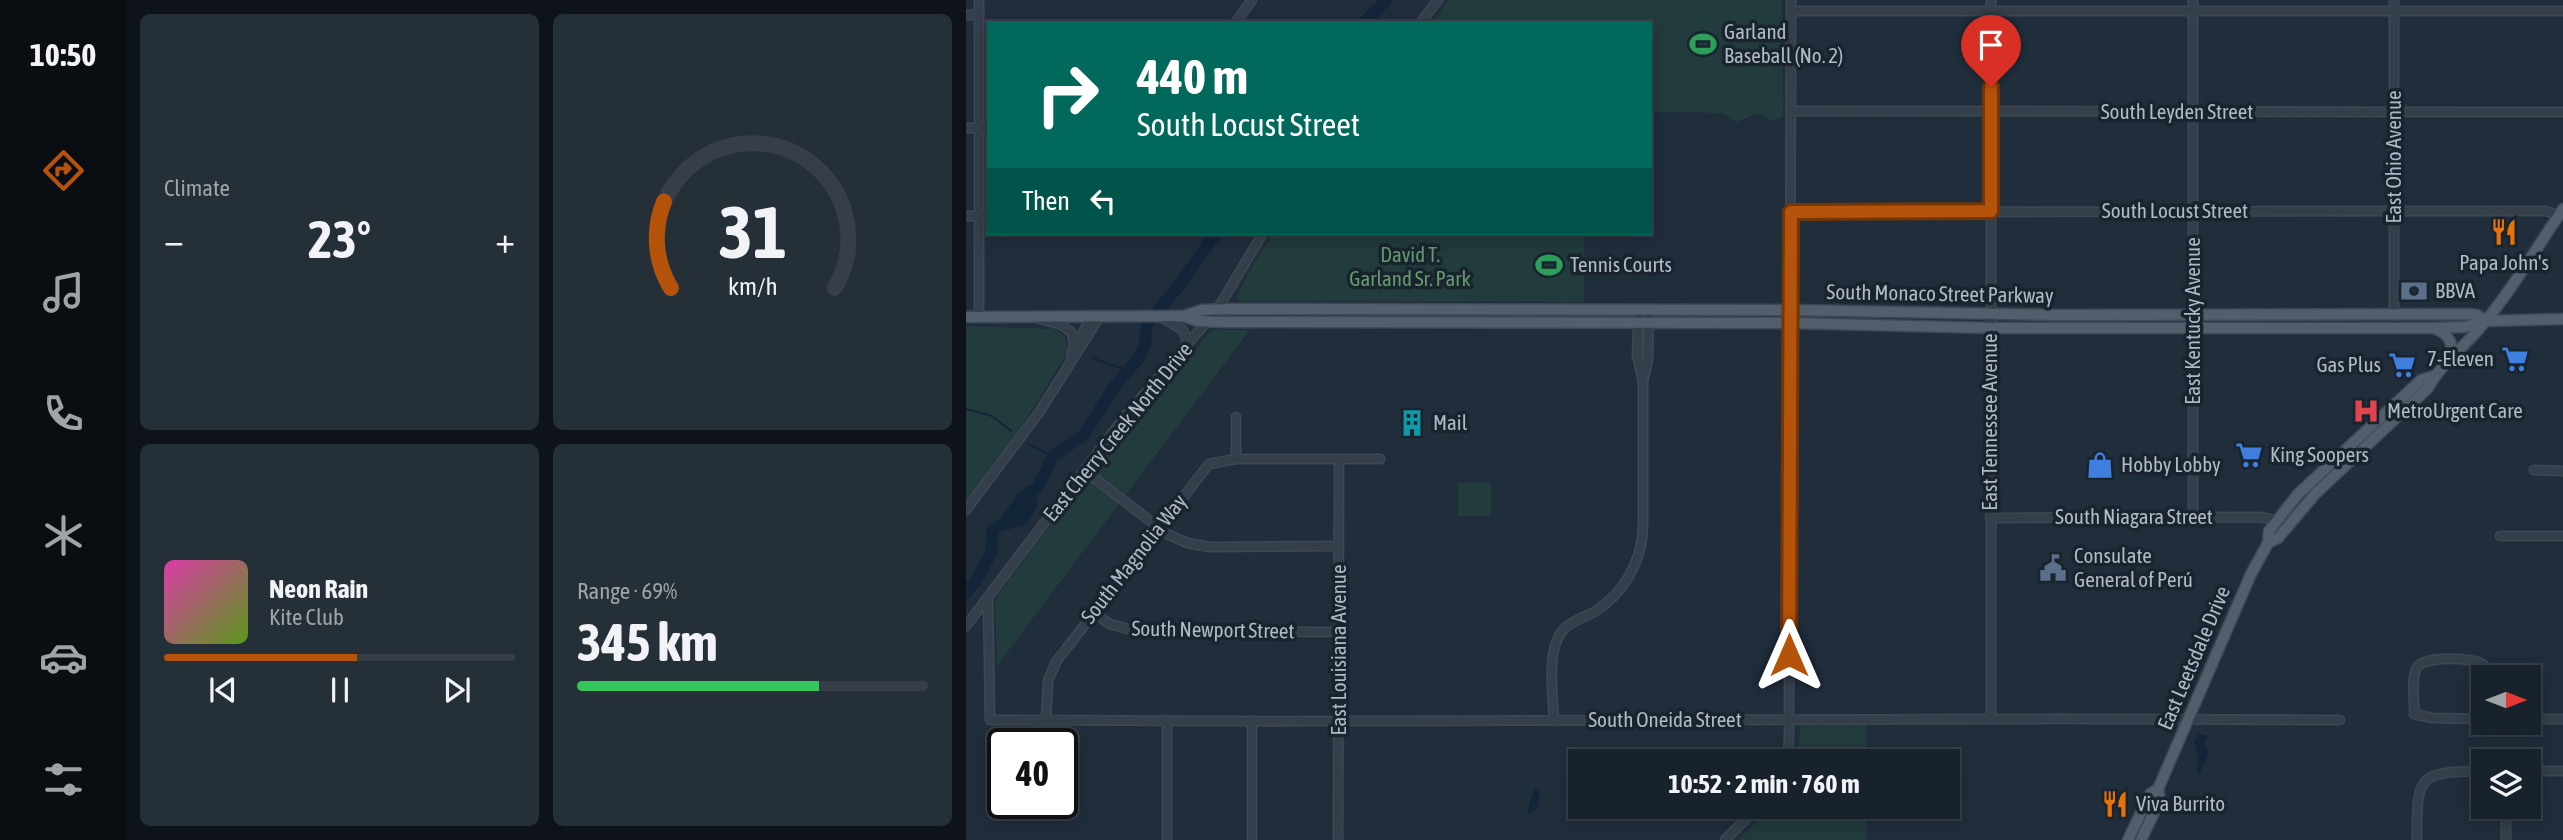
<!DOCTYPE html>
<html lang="en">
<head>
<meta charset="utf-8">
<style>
  :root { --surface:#18222c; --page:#252f38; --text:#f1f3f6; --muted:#9fa4a9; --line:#363f48; --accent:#b45309 }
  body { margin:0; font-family:"Asap Condensed",sans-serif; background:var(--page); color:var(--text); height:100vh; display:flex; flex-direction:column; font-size:26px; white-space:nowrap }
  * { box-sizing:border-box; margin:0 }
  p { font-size:23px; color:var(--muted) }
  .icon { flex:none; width:38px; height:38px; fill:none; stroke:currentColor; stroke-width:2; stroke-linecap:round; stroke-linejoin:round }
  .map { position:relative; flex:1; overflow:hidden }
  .drawer { display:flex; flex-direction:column; gap:14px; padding:14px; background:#0d1318; width:840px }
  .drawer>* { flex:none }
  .guide { position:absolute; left:21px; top:21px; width:665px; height:214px; border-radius:0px; box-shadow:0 4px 18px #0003,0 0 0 2px var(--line); background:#00695c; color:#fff; overflow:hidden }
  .needle { width:46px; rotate:90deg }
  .fabs { position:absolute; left:1505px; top:665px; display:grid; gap:14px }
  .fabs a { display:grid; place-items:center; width:70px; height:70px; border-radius:0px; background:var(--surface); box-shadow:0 4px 18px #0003,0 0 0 2px var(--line); font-size:35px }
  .speed { position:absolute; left:21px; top:728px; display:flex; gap:14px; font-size:35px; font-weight:700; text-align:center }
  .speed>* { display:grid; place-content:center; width:91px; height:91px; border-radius:50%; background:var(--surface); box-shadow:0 4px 18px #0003,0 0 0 2px var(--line); line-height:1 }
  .speed .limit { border:4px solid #111; border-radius:10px; background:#fff; color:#111 }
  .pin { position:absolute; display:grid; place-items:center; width:60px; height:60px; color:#fff; margin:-72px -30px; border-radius:50% 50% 50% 0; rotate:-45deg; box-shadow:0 0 7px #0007 }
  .pin .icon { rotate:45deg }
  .me { position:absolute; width:77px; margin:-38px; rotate:0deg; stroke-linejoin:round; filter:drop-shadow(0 0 5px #0008) }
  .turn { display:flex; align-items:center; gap:24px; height:147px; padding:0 35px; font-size:32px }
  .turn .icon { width:91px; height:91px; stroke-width:2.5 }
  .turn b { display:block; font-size:49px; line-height:60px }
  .then { display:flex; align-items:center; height:66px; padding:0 35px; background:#0003; gap:14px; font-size:26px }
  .big { font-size:52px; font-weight:700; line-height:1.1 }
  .drawer .card { flex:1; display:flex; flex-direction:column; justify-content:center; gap:10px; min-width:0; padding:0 24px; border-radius:10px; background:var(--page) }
  .drawer .dial { align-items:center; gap:0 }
  .dial svg { height:182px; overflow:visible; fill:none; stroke:var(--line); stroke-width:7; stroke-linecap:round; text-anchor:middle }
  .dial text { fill:var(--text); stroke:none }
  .song { display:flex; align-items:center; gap:21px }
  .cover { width:84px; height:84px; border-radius:10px; background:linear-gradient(135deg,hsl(320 70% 55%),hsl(90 70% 35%)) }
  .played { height:7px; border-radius:4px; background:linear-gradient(90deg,var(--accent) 55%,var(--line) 55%) }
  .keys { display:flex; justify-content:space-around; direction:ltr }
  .heat { display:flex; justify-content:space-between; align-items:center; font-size:38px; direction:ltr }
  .charge { height:10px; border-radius:5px; background:linear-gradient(90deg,#34c759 69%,var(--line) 0) }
  .drawer .tiles { flex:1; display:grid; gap:14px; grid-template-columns:repeat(2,1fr) }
  .trip { position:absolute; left:602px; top:749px; width:392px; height:70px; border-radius:0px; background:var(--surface); box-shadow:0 4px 18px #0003,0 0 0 2px var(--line); font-weight:700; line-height:70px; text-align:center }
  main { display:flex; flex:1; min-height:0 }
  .tabs { display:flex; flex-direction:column; width:126px; justify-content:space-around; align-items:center; background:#0a0e12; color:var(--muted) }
  .tabs .icon { width:49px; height:49px }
  .tabs .selected { color:var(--accent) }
  .tabs b { font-size:32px; color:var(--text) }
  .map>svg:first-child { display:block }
</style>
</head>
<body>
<main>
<nav class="tabs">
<b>10:50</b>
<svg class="icon selected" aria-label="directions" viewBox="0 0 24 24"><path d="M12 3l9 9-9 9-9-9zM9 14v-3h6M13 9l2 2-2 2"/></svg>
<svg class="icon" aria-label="music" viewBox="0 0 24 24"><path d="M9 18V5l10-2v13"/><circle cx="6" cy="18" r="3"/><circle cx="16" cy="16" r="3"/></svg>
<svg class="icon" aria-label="phone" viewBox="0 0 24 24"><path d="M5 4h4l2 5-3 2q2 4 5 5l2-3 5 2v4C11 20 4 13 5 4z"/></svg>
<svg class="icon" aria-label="climate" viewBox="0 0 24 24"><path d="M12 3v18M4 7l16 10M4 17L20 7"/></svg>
<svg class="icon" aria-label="car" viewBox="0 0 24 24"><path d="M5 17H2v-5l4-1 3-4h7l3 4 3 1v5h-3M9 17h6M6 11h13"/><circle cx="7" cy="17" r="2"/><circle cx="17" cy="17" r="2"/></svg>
<svg class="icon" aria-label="filters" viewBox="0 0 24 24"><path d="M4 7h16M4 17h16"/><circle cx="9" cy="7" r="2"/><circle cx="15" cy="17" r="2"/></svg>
</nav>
<section class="drawer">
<div class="tiles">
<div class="card"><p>Climate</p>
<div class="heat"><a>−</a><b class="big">23°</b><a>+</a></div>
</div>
<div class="card dial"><svg viewBox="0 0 100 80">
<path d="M14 69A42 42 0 1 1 86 69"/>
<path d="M14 69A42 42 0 0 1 11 31" stroke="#b45309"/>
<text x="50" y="56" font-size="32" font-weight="700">31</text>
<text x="50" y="72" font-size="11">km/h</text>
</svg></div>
<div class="card">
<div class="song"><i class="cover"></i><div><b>Neon Rain</b><p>Kite Club</p></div></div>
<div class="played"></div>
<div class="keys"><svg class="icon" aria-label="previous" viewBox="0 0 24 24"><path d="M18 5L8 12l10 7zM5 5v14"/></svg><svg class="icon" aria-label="pause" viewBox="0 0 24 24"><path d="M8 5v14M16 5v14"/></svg><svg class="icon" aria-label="next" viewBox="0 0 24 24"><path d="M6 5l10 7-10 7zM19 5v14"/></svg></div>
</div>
<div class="card"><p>Range · 69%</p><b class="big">345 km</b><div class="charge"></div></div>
</div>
</section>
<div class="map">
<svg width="1597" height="840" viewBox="0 0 1597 840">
  <rect width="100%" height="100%" fill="#202d3b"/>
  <g fill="#223b3c">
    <path d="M482,0H816L817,115L814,118L806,121C786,108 790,117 770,122L757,113L684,112V23H466Z"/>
    <path d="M308,233H618V302L273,301L271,296L289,261Z"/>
    <path d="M0,326L88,329L99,336L101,347L98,358L55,428L0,501Z"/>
    <path d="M245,330H284L31,666L29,604L33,593L164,419L225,356Z"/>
    <rect x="492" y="483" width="33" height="33"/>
    <path d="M900,725V761H830L835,726Z"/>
    <path d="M805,807H900V840H772Z"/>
  </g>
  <g fill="#132539">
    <path d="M1232,734L1242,736L1238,743L1243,753L1233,774L1231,772L1232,756L1228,742Z"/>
    <path d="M568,789L574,790L572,806L563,814L561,812Z"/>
  </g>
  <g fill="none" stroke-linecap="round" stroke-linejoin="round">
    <g stroke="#132539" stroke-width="2">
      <path d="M126,358L163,371"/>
      <path d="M0,409L26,416L45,431"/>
      <path d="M62,444L87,456"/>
      <path d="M12,577L15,586"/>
    </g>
    <g stroke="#132539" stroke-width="12">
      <path d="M398,23L420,0"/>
      <path d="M38,525L56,498L72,487L87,456L118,435L148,387L173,358L179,343L181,324L214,284L250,233"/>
      <path d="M0,593L12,577L25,553L26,531L33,526L57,519L65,505L64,492"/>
    </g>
    <defs>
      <g id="minor">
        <path d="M1025,0V717"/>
        <path d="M1227,0V517"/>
        <path d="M1428,0V315"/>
        <path d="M825,11H1597"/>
        <path d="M0,15H13"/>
        <path d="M269,23L286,0"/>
        <path d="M454,23L472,0"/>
        <path d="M825,111L1597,112"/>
        <path d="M0,128H23"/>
        <path d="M825,212L1579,211L1593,215"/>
        <path d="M0,216H23"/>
        <path d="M673,310L671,355L677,382"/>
        <path d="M193,316L217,330L220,338L219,348"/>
        <path d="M13,317V0"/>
        <path d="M74,319L96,325L106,333L108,344L105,357"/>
        <path d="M110,348L125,316"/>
        <path d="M270,459V417"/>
        <path d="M118,470L201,534L221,543L244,547L373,546"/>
        <path d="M1568,470L1597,471"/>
        <path d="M0,510L72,414L134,316"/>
        <path d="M1024,518L1293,517L1311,520"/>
        <path d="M1534,536H1597"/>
        <path d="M22,597L24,720C474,724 924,716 1374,720"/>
        <path d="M126,612L144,624L169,631L373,632"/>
        <path d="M0,626L160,415L251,310L297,233"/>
        <path d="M1517,719L1467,718L1448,714C1449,701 1445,681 1450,669C1455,655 1509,657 1518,665L1520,677"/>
        <path d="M1563,719H1597"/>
        <path d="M80,720L82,681L90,662L243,464L270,459H414"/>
        <path d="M286,721V840"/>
        <path d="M588,721C587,699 582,660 591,640C598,623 613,620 628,612C658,594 676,561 677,527V382L682,359L683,310"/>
        <path d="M821,761L823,741L825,0"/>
        <path d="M1563,771H1597"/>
        <path d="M1540,807V840"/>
        <path d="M201,840V720"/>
        <path d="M372,840L373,459"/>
        <path d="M759,840L792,807"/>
        <path d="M1451,840C1451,775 1451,772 1517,771"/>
      </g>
      <g id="major">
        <path d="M218,316L236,310L265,309L824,310L1093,315L1502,314L1511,315L1520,321"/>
        <path d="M0,317L217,316L232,321L256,322L824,323L1024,328H1466L1499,327L1520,321L1597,319"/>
        <path d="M1470,329C1484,335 1487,344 1486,359"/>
        <path d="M1302,543L1312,538L1350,493L1462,388C1475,363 1501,345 1519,322C1548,287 1571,247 1597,209"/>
        <path d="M1162,840L1184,794L1192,789"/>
        <path d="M1175,840L1194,800L1192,789L1285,574L1302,543L1303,531L1332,494L1455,380L1468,376"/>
      </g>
    </defs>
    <use href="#minor" stroke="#3d4854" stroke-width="11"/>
    <use href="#major" stroke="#3d4854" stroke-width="13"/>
    <use href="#minor" stroke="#343f4b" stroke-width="8"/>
    <use href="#major" stroke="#515e6b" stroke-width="10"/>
  </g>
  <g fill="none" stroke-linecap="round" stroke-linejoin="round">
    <defs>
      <path id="route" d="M823,655L825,212L1025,211V87"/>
    </defs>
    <use href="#route" stroke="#753606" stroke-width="18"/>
    <use href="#route" stroke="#b45309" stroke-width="12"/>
  </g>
  <defs>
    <symbol id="stadium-bare" viewBox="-9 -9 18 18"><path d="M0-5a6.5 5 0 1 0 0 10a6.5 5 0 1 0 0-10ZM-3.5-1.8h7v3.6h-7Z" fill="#2e9e5b" stroke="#19242f" stroke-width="2.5" paint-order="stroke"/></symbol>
    <symbol id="restaurant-bare" viewBox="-9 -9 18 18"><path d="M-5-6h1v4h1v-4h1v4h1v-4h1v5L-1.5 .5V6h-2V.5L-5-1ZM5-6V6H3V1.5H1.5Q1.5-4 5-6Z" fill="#e8710a" stroke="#19242f" stroke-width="2.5" paint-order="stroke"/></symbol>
    <symbol id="bank-bare" viewBox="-9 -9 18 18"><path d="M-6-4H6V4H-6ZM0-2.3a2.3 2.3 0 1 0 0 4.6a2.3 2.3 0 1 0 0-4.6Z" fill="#5c6f8a" stroke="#19242f" stroke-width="2.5" paint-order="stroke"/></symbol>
    <symbol id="supermarket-bare" viewBox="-9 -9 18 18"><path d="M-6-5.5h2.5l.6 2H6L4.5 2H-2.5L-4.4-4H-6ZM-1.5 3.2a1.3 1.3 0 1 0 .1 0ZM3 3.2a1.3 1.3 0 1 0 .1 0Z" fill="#3f7fe0" stroke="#19242f" stroke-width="2.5" paint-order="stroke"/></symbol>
    <symbol id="hospital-bare" viewBox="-9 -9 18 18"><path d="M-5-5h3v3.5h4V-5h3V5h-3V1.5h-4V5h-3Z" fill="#e0444e" stroke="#19242f" stroke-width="2.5" paint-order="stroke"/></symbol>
    <symbol id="building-bare" viewBox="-9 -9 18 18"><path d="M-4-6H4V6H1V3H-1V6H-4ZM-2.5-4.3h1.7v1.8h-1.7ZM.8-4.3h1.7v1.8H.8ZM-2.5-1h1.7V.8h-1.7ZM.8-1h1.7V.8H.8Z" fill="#0f9aa8" stroke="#19242f" stroke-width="2.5" paint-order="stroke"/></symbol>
    <symbol id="shop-bare" viewBox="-9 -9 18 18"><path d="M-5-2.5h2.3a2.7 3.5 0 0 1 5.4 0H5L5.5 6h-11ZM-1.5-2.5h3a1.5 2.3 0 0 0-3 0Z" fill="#3f7fe0" stroke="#19242f" stroke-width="2.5" paint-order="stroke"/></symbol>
    <symbol id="civic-bare" viewBox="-9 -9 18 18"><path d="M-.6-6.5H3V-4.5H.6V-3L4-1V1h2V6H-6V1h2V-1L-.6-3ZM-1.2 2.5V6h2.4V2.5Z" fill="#5c6f8a" stroke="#19242f" stroke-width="2.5" paint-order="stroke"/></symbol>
  </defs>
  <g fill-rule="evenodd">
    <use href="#stadium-bare" x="718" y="25" width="38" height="38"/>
    <use href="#restaurant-bare" x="1519" y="213" width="38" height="38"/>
    <use href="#stadium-bare" x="564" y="246" width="38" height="38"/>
    <use href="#bank-bare" x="1429" y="272" width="38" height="38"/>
    <use href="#supermarket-bare" x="1530" y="340" width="38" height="38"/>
    <use href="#supermarket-bare" x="1417" y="346" width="38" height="38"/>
    <use href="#hospital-bare" x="1381" y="392" width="38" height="38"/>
    <use href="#building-bare" x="427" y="404" width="38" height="38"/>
    <use href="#supermarket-bare" x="1264" y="436" width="38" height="38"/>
    <use href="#shop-bare" x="1115" y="446" width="38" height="38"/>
    <use href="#civic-bare" x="1068" y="549" width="38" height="38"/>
    <use href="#restaurant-bare" x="1130" y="785" width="38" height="38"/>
  </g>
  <g text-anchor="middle" stroke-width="7" stroke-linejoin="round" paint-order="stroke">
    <g font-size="21" fill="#aebac7" stroke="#19242f" text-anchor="start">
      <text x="758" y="39">Garland<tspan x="758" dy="24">Baseball (No. 2)</tspan></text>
      <text x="1538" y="270" text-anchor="middle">Papa John's</text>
      <text x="604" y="272">Tennis Courts</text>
      <text x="1469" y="298">BBVA</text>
      <text x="1528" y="366" text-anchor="end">7-Eleven</text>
      <text x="1415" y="372" text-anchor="end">Gas Plus</text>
      <text x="1421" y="418">MetroUrgent Care</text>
      <text x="467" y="430">Mail</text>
      <text x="1304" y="462">King Soopers</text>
      <text x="1155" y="472">Hobby Lobby</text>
      <text x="1108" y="563">Consulate<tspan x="1108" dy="24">General of Perú</tspan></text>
      <text x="1170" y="811">Viva Burrito</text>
    </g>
    <g font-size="21" fill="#aebac7" stroke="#19242f">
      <text x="1211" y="119">South Leyden Street</text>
      <text transform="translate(1428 157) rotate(-90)" y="7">East Ohio Avenue</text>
      <text x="1209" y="218">South Locust Street</text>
      <text transform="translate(974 294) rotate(1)" y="7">South Monaco Street Parkway</text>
      <text transform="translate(1227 321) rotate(-90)" y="7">East Kentucky Avenue</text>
      <text transform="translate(1024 422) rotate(-90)" y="7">East Tennessee Avenue</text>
      <text transform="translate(152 432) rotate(-51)" y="7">East Cherry Creek North Drive</text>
      <text x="1168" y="524">South Niagara Street</text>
      <text transform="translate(168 559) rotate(-52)" y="7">South Magnolia Way</text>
      <text transform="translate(247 630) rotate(1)" y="7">South Newport Street</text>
      <text transform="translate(373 650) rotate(-90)" y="7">East Louisiana Avenue</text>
      <text transform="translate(1228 658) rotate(-67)" y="7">East Leetsdale Drive</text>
      <text x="699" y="727">South Oneida Street</text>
    </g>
    <g font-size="21" fill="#649a6c" stroke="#19242f">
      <text x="444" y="262">David T.<tspan x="444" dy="24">Garland Sr. Park</tspan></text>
    </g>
  </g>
</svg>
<div class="fabs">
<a><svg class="needle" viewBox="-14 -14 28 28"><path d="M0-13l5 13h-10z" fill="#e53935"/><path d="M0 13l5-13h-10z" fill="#9fa4a9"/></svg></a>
<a><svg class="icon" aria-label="layers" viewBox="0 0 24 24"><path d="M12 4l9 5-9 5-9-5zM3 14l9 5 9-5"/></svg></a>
</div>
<div class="speed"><div class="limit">40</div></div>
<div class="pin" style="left:1025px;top:87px;background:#d93025"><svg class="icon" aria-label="arrive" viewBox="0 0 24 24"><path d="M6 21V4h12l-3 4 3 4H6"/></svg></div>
<svg class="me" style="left:823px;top:655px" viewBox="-20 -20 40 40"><path d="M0-17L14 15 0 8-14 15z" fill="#b45309" stroke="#fff" stroke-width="4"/></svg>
<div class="trip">10:52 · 2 min · 760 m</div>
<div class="guide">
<div class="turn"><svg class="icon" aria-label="right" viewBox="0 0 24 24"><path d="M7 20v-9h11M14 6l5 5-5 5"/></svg><div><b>440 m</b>South Locust Street</div></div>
<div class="then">Then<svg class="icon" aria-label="left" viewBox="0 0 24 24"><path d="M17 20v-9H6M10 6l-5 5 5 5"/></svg></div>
</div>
</div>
</main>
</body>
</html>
